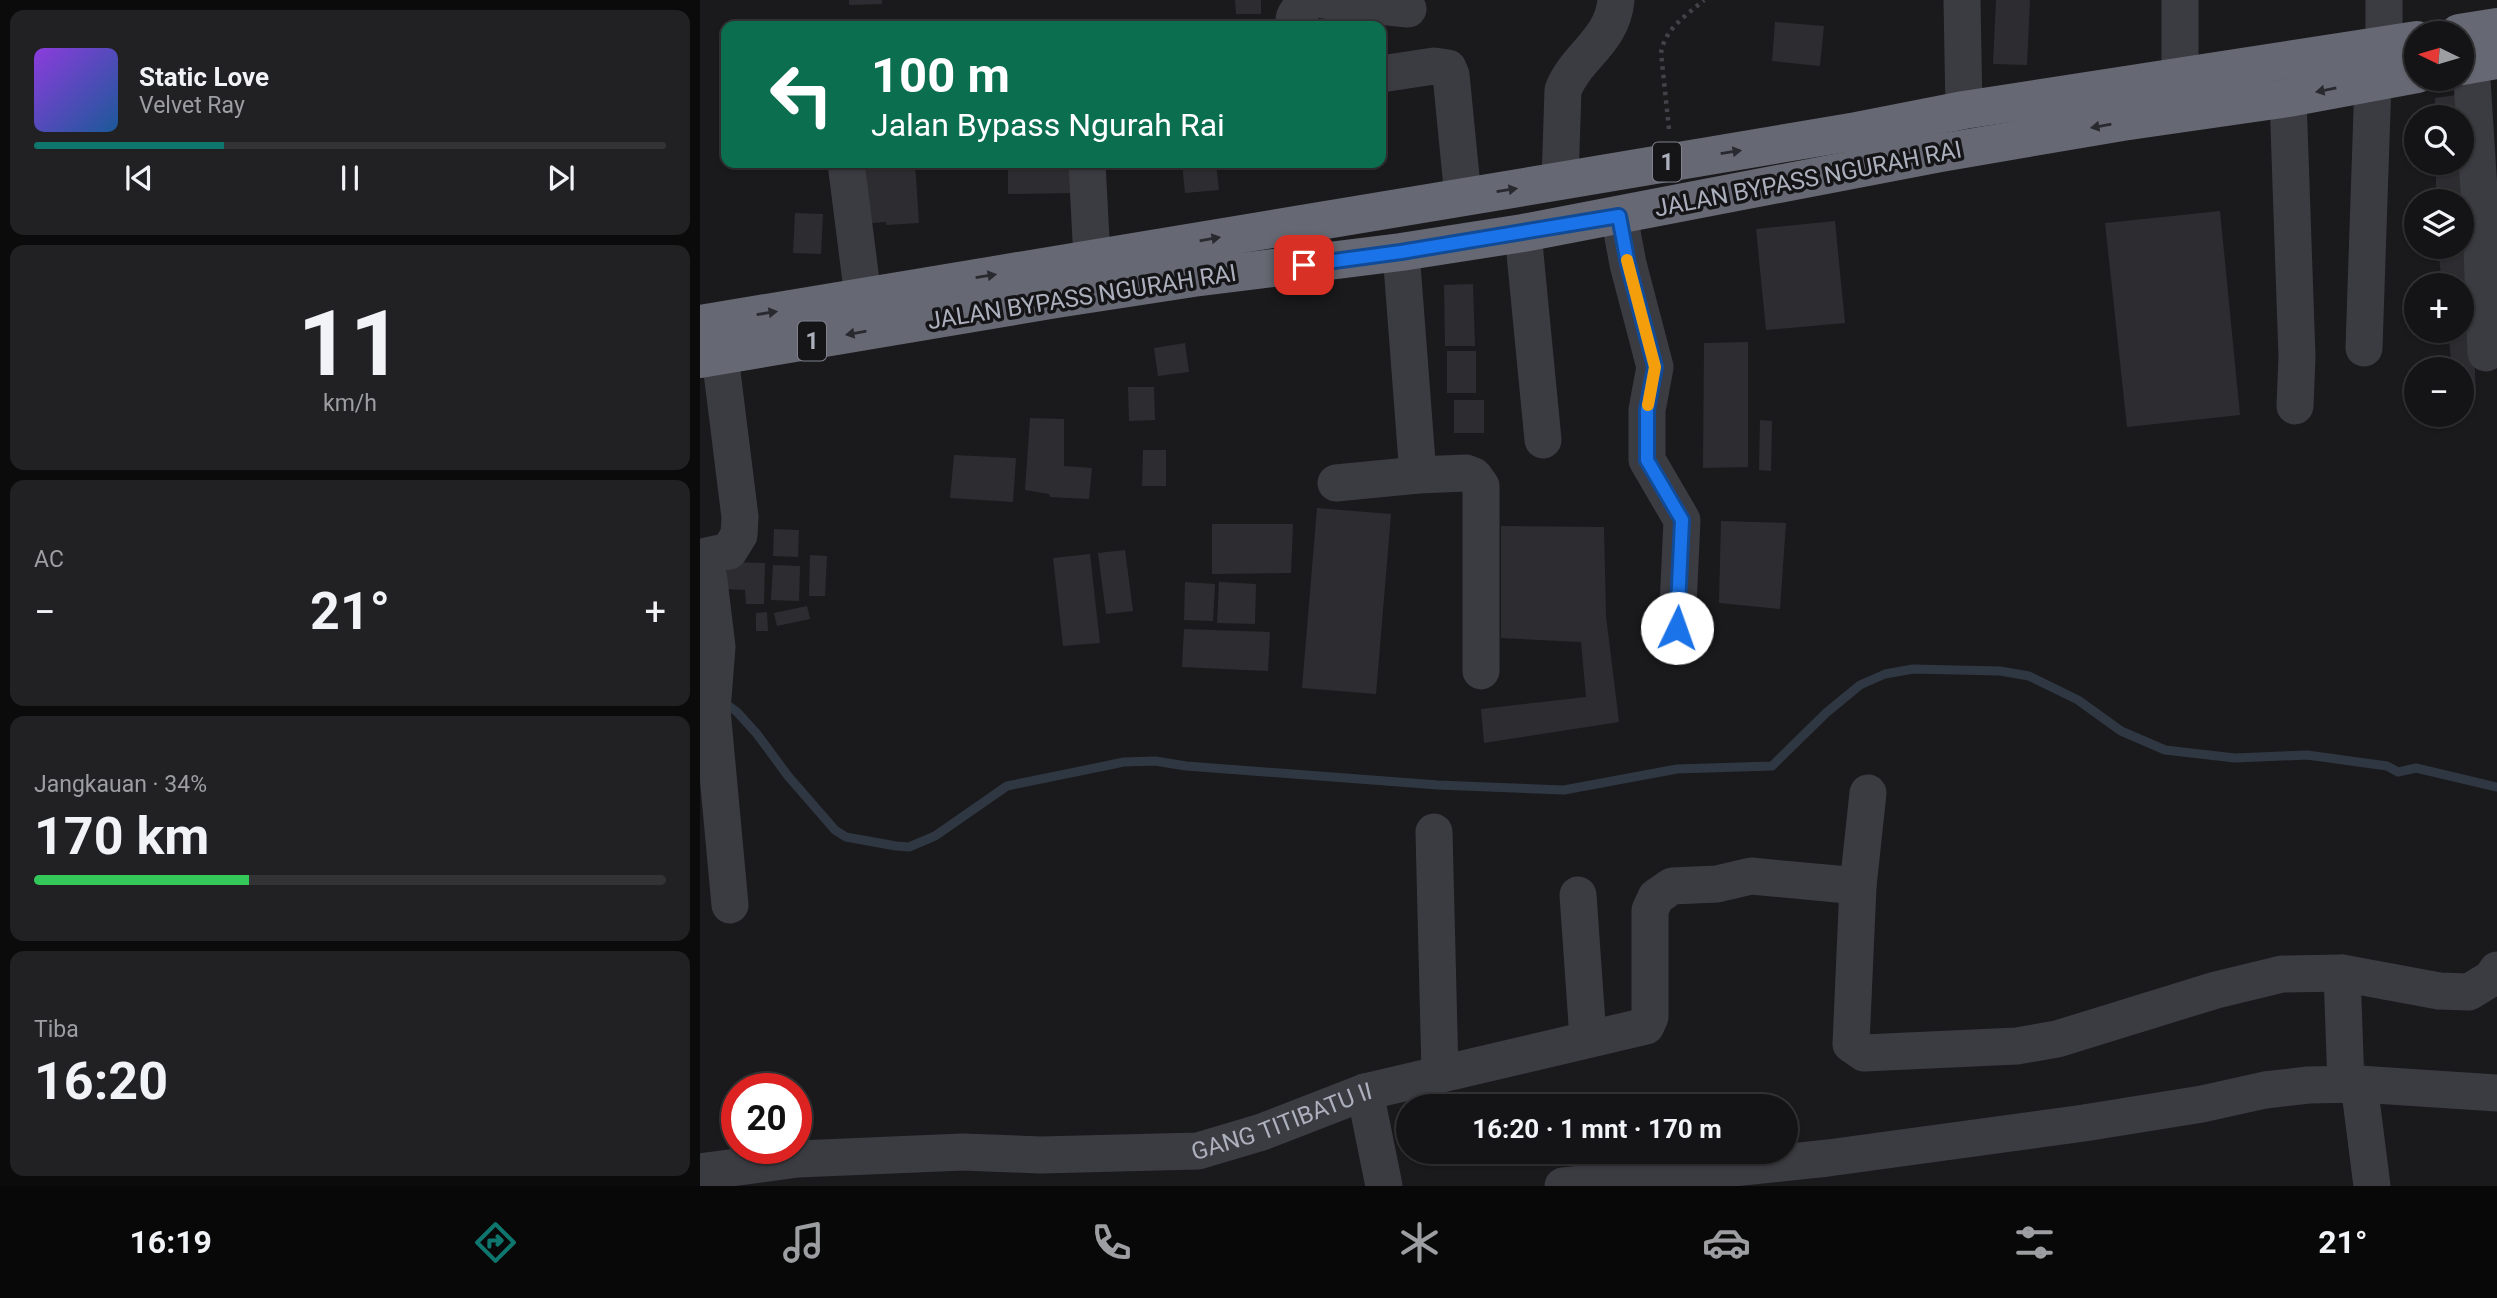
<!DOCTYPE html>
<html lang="id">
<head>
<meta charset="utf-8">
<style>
  :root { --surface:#141416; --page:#212123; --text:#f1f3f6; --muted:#9d9ea1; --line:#333335; --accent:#0f766e }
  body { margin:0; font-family:Roboto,sans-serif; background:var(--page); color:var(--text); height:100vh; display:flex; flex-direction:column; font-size:26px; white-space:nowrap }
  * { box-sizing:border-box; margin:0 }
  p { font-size:23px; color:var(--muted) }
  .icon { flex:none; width:38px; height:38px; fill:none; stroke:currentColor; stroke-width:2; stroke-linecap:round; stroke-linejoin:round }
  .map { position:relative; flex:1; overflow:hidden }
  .sheet { display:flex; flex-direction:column; gap:10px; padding:10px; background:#0b0b0c; width:700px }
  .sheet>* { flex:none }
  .guide { position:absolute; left:21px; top:21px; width:665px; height:147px; border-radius:14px; box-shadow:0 2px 5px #0004,0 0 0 2px var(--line); background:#0b6e4f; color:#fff; overflow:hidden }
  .needle { width:46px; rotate:275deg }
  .buttons { position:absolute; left:1704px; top:21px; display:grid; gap:14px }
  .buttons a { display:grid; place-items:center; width:70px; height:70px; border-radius:50%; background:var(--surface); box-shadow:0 2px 5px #0004,0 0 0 2px var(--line); font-size:35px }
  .speed { position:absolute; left:21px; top:1073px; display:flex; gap:14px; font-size:35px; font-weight:700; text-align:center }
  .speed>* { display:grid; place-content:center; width:91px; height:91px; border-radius:50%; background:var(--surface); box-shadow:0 2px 5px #0004,0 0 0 2px var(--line); line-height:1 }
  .speed .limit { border:10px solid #d22; background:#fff; color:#111 }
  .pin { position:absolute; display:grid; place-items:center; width:60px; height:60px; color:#fff; margin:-30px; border-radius:14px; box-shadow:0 4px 10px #0006 }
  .me { position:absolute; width:77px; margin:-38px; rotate:3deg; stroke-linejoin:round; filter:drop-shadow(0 0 5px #0008) }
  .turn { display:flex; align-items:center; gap:24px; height:147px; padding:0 35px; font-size:32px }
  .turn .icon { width:91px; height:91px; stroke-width:2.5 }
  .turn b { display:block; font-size:49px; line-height:60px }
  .big { font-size:52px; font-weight:700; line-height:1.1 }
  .sheet .card { flex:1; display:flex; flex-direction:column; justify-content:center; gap:10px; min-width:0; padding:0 24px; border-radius:14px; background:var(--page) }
  .sheet .dial { align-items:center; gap:0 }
  .dial b { font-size:91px; line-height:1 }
  .song { display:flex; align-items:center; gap:21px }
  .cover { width:84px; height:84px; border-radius:10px; background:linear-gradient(135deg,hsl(270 70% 55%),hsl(210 70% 35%)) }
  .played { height:7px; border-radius:4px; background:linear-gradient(90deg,var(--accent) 30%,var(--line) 30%) }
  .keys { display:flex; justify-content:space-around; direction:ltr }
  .heat { display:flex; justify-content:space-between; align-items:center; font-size:38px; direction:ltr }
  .charge { height:10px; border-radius:5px; background:linear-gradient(90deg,#34c759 34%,var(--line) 0) }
  .trip { position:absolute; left:696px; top:1094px; width:402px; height:70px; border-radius:35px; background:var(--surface); box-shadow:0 2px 5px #0004,0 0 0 2px var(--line); font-weight:700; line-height:70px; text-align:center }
  .menu { display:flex; height:112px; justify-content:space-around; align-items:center; background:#080809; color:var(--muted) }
  .menu .icon { width:49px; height:49px }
  .menu .current { color:var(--accent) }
  .menu b { font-size:32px; color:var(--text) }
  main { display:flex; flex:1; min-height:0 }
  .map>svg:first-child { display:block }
</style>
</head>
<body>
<main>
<section class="sheet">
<div class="card">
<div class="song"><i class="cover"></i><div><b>Static Love</b><p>Velvet Ray</p></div></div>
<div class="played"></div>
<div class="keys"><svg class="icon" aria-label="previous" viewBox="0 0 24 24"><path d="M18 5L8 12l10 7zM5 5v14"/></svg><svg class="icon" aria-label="pause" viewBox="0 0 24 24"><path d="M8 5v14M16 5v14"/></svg><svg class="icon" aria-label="next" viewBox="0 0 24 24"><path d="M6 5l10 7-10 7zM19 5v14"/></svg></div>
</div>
<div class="card dial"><b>11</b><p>km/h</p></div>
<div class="card"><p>AC</p>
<div class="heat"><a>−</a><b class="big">21°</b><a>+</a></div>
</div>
<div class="card"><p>Jangkauan · 34%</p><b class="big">170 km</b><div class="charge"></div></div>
<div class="card"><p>Tiba</p><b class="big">16:20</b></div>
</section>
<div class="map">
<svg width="1797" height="1186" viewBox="0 0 1797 1186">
  <rect width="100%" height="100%" fill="#1a1a1d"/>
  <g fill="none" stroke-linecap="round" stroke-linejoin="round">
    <path stroke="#2f3842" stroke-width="9" d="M21,700L37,712L57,734L88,776L135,830L146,837L196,846L209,847L235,836L307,786L424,762L455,761L486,766L738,785L864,790L977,769L1072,766L1126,713L1160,685L1185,674L1213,669L1300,671L1329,676L1378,700L1421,731L1465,750L1535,758L1607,755L1687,766L1698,772L1716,768L1797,787"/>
  </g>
  <g fill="#2d2d31">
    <path d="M149,0H182V4L149,5Z"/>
    <path d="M535,0H561V14H536Z"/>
    <path d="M1296,0H1330L1327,65L1293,64Z"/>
    <path d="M1075,22L1124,26L1120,66L1072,61Z"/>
    <path d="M1763,94L1764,117H1735V98Z"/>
    <path d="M1764,125L1776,395L1762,397V369H1752L1748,331H1762V285H1742L1738,247H1762V201H1736V163H1762Z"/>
    <path d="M183,163H215L219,223L186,225V222L159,224L155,167L183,165Z"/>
    <path d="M308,163H374L375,193L308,194Z"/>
    <path d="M482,163H516L519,190L485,193Z"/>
    <path d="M1520,211L1540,415L1427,427L1405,223Z"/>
    <path d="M95,213L123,214L121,254L93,253Z"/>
    <path d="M1135,221L1145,323L1066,330L1056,229Z"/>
    <path d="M773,284L775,346H745L744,285Z"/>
    <path d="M1048,342V467L1003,468L1004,343Z"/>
    <path d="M485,343L489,372L458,376L454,348Z"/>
    <rect x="747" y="351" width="29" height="42"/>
    <path d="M428,387H454L455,420L429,421Z"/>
    <rect x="754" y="400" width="30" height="33"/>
    <path d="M330,418L364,419V466L392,468L389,499L350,497L349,494L325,490Z"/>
    <path d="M1060,420L1072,421L1071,471L1059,470Z"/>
    <path d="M443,450H466V486H442Z"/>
    <path d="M254,455L316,458L313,502L250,498Z"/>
    <path d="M617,508L691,514L676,694L602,688Z"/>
    <path d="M1021,521L1086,523L1080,609L1019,603Z"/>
    <path d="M512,524H593L591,573L512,574Z"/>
    <path d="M801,526L904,527L906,616L919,722L784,743L781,709L886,697L881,642L801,638Z"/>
    <path d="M74,529L99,530L98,557L73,556Z"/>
    <path d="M425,550L433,611L406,614L398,553Z"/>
    <path d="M390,554L400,643L363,646L353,558Z"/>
    <path d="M110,555L127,556L125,596H109Z"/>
    <path d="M28,562L65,563L64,604H46L45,590L25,589Z"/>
    <path d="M73,565L100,566L99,601L71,600Z"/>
    <path d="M485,582L515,584L513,621L484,620Z"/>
    <path d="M519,582L556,584L555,624L517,623Z"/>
    <path d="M107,606L110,619L77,626L74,613Z"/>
    <path d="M67,612L68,631H56V613Z"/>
    <path d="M484,629L570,632L568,671L482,667Z"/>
  </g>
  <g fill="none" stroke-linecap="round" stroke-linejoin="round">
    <path stroke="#414349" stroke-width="4.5" stroke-dasharray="3.5 5" stroke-linecap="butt" d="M969,129L961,53C965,28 986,16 1004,0"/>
    <g stroke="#3b3b42" stroke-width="37">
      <path d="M624,0L708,9"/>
      <path d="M1262,0L1264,110"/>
      <path d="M1480,0V78"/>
      <path d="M1684,0V45"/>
      <path d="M594,26C592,12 602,7 613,0"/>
      <path d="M1771,65L1781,221L1786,353"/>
      <path d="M681,74L734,66L748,68L751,75L763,197"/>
      <path d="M1588,98L1597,357L1595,406"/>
      <path d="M146,163L163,297"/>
      <path d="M387,163L392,259"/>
      <path d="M860,181L863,90C877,55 912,42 916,0"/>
      <path d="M919,216L928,264L955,367L947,410V460L982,520L977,628"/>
      <path d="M823,233L843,440"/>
      <path d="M701,252L718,475"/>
      <path d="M1664,348L1673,81"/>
      <path d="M20,356L40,517L39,535L29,551L6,556L17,647L12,710L30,905"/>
      <path d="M636,483L718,475L766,473L774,476L781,486V671"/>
      <path d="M1168,793L1158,886L1151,1044L1164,1053L1317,1046L1357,1039L1516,990L1582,974L1642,973L1739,991L1769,992L1792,978L1797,970"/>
      <path d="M734,832L740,1073"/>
      <path d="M878,895L888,1038"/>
      <path d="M1642,973L1646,1085"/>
      <path d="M1659,1084L1672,1186"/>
      <path d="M665,1092L684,1186"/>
      <path id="s1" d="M0,1172L98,1159L263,1152L341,1155L498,1151L562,1132L665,1092L946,1026L950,1017V910L956,897L972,886L1017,884L1051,876L1158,886"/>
      <path d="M863,1186L1128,1158L1384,1123L1502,1104L1565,1090L1608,1085L1659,1084L1797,1093"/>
    </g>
    <g stroke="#666973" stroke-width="38">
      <path d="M1759,33L1797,27"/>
      <path d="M1762,66L1797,60"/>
      <path d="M0,324L860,181L1157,131L1264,110L1717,40"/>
      <path d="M0,359L356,299L493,278L701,252L823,233L1240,153L1422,122L1588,98L1717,74"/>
    </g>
  </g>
  <defs><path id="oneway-solid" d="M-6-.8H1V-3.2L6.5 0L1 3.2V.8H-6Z" transform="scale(1.75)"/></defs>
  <g fill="#292a2f">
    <use href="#oneway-solid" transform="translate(1626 90) rotate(169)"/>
    <use href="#oneway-solid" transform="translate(1401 126) rotate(170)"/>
    <use href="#oneway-solid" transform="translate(1031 152) rotate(-9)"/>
    <use href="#oneway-solid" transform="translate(807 190) rotate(-9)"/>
    <use href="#oneway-solid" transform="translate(510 239) rotate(-10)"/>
    <use href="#oneway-solid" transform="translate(286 276) rotate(-9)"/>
    <use href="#oneway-solid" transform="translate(67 313) rotate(-9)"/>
    <use href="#oneway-solid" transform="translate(156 333) rotate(170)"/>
  </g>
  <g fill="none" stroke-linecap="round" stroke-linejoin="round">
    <defs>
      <path id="route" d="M604,265L701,252L919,216L928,264L955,367L947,410V460L982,520L977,628"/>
    </defs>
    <use href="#route" stroke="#114b97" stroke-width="18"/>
    <use href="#route" stroke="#1a73e8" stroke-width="12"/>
    <path stroke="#f59e0b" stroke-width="12" d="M927,260L955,367L948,405"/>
  </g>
  <g text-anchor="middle" stroke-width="7" stroke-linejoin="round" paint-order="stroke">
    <g fill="#151518" stroke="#7f828c" stroke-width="2">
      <rect x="953" y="142.5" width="28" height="39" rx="5"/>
      <rect x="98" y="321.5" width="28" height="39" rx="5"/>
    </g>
    <g font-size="23" font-weight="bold" fill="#acb0bd">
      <text x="967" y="170">1</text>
      <text x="112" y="349">1</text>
    </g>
    <g font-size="24" fill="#acb0bd" stroke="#151518">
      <text transform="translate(1108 179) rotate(-11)" y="8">JALAN BYPASS NGURAH RAI</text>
      <text transform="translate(382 297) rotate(-9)" y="8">JALAN BYPASS NGURAH RAI</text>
      <text dy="8" stroke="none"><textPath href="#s1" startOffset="588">GANG TITIBATU II</textPath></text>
    </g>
  </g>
</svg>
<div class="buttons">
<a><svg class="needle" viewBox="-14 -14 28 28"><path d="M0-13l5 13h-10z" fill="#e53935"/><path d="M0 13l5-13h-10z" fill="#9d9ea1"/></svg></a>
<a><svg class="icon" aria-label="search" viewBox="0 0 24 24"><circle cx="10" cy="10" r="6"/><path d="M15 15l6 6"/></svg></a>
<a><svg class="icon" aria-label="layers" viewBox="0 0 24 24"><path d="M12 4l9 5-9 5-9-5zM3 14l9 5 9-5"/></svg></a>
<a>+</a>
<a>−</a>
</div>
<div class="speed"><div class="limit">20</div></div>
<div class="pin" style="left:604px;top:265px;background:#d93025"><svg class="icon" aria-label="arrive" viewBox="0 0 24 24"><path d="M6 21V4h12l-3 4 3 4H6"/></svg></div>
<svg class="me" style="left:977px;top:628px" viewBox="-20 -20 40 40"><circle r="19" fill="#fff"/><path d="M0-13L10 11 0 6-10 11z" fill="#1a73e8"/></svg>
<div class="trip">16:20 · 1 mnt · 170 m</div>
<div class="guide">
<div class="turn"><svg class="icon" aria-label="left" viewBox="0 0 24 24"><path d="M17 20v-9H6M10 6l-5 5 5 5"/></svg><div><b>100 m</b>Jalan Bypass Ngurah Rai</div></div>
</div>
</div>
</main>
<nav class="menu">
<b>16:19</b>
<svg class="icon current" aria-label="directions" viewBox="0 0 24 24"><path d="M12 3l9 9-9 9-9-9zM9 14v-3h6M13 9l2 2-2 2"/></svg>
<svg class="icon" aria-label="music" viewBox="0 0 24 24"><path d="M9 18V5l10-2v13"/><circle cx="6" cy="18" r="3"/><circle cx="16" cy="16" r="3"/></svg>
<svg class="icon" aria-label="phone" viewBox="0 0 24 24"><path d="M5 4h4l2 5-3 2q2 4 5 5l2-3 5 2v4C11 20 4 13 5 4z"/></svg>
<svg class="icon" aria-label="climate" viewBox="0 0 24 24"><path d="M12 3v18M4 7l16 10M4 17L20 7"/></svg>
<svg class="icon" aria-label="car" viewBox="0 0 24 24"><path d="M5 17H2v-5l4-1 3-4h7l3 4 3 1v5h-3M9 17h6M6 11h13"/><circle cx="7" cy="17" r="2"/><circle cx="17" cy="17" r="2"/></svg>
<svg class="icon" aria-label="filters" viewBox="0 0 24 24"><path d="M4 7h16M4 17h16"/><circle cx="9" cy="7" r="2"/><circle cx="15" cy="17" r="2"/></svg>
<b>21°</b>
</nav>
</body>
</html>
